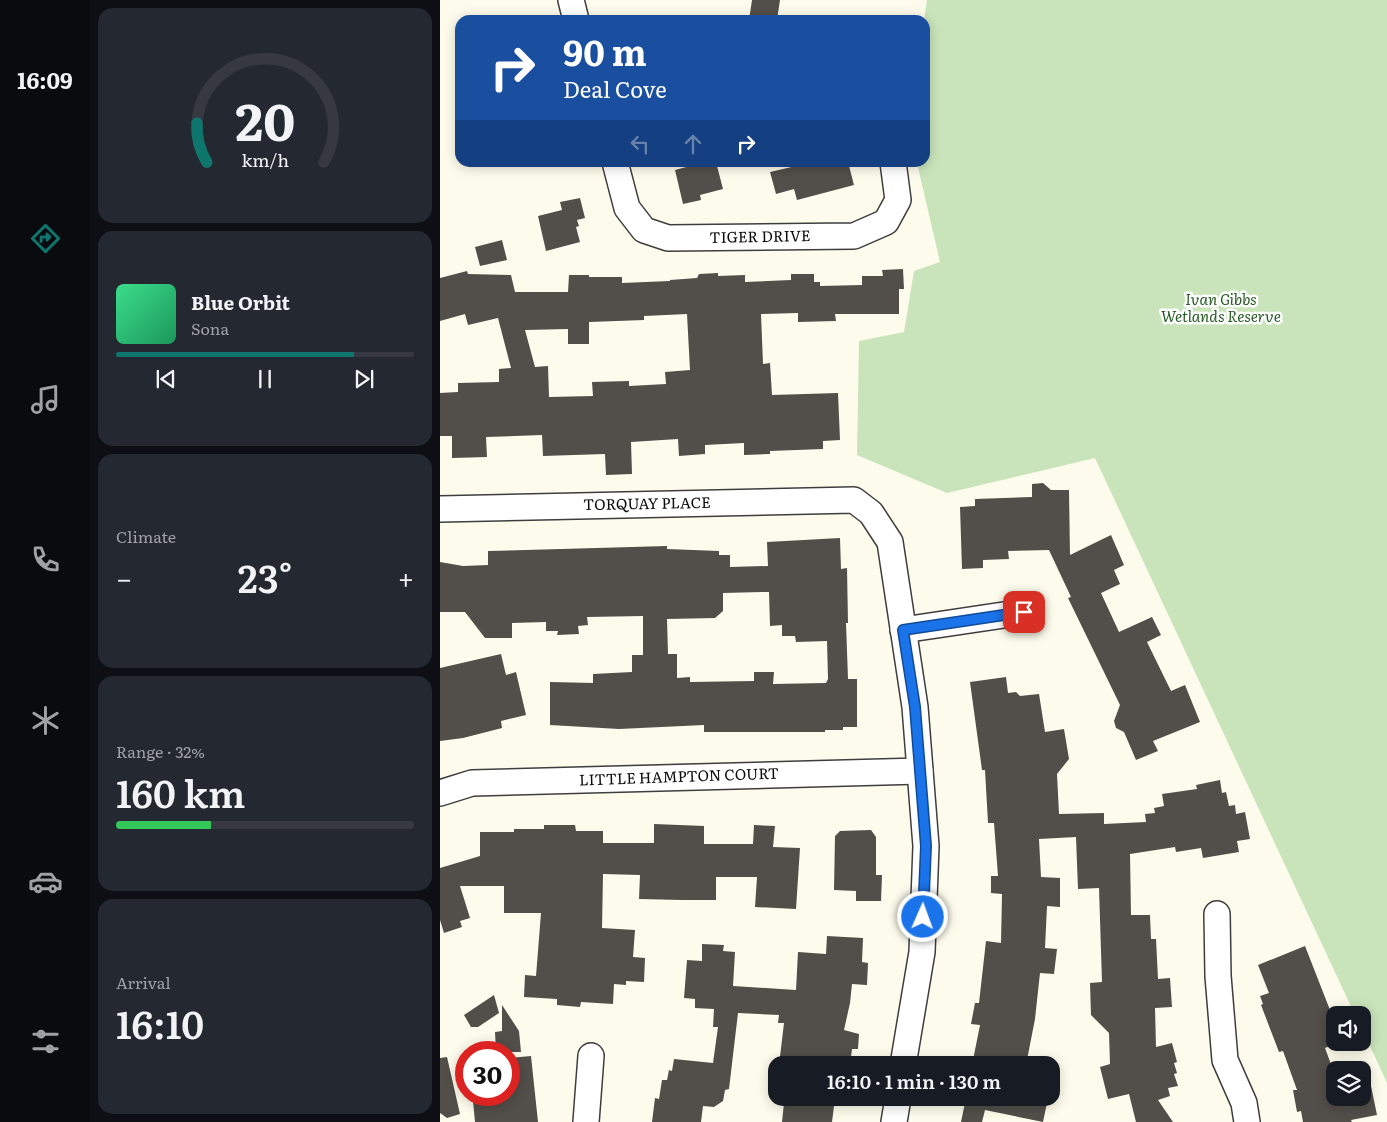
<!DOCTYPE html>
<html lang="en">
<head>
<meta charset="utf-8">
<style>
  :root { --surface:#171b24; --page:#242831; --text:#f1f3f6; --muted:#9ea1a6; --line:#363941; --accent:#0f766e }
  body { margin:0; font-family:Literata,serif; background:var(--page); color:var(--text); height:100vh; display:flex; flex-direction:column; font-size:19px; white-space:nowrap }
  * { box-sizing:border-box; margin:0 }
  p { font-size:16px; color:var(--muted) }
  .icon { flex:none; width:28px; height:28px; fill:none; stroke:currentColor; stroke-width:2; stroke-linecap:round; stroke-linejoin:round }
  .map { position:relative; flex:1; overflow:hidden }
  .drawer { display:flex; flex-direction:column; gap:8px; padding:8px; background:#0d0f14; width:350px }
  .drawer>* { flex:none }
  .top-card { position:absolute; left:15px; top:15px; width:475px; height:152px; border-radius:15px; box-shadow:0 2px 12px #0003; background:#1a4fa0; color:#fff; overflow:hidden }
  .buttons { position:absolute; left:886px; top:1006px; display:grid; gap:10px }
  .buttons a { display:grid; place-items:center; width:45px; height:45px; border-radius:10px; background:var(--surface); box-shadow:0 2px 12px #0003; font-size:25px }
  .speed { position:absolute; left:15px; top:1041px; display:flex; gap:10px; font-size:25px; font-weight:700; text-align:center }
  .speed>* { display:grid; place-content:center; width:65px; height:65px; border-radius:50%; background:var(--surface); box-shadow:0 2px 12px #0003; line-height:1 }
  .speed .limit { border:8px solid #d22; background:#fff; color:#111 }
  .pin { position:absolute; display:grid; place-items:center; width:42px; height:42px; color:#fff; margin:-21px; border-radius:10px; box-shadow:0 2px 8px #0006 }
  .me { position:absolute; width:55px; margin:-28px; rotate:2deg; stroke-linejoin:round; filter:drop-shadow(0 0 4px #0008) }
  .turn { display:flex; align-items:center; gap:18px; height:105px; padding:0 25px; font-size:22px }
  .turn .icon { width:65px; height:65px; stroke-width:2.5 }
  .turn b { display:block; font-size:35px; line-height:42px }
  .lanes { display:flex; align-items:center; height:48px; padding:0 25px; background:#0003; justify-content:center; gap:25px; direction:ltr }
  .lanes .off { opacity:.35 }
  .big { font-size:38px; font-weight:600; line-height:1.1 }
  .drawer .tile { flex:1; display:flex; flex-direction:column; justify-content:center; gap:8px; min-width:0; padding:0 18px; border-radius:15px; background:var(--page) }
  .drawer .dial { align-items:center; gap:0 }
  .dial svg { height:130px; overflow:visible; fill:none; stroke:var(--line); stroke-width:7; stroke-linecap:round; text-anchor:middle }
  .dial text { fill:var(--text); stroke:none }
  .song { display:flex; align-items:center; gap:15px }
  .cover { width:60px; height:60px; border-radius:8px; background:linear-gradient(135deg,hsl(150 70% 55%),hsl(150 70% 35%)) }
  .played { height:5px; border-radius:2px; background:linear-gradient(90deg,var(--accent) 80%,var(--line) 80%) }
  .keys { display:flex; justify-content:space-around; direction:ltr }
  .heat { display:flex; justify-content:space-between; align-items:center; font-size:28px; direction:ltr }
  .charge { height:8px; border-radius:4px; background:linear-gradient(90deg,#34c759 32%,var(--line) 0) }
  .trip { position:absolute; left:328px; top:1056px; width:292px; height:50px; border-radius:15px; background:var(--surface); box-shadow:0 2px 12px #0003; font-weight:600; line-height:50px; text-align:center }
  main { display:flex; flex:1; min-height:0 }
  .dock { display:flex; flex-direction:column; width:90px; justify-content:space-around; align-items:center; background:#090b0e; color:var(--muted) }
  .dock .icon { width:35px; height:35px }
  .dock .current { color:var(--accent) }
  .dock b { font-size:22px; color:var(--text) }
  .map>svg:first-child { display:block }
</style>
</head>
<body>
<main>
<nav class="dock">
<b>16:09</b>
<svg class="icon current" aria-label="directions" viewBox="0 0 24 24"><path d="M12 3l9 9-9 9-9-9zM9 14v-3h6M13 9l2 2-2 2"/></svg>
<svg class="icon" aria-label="music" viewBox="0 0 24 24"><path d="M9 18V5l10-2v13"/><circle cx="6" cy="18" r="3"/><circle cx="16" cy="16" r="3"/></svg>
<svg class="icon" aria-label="phone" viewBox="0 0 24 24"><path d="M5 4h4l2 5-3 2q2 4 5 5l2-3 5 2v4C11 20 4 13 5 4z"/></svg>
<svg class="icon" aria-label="climate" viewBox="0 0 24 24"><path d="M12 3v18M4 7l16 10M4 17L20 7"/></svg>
<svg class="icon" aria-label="car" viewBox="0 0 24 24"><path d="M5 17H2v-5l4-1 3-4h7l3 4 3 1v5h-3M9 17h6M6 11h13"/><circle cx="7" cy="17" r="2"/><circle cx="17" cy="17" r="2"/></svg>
<svg class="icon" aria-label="filters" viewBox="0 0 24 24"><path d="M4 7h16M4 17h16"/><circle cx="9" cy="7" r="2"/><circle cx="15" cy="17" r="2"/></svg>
</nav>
<section class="drawer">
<div class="tile dial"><svg viewBox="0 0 100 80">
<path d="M14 69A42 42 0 1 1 86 69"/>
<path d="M14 69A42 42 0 0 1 8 45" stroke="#0f766e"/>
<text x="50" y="56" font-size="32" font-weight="700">20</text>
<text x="50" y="72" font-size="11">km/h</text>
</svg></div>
<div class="tile">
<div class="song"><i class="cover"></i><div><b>Blue Orbit</b><p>Sona</p></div></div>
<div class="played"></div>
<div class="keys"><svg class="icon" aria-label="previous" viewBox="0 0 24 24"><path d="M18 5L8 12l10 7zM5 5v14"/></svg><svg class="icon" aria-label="pause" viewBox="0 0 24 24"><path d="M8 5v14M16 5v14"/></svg><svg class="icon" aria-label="next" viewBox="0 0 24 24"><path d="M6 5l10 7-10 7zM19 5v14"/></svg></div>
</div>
<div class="tile"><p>Climate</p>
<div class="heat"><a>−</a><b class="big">23°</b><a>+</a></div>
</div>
<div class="tile"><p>Range · 32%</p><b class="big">160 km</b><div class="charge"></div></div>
<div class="tile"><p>Arrival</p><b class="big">16:10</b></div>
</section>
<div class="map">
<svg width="947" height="1122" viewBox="0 0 947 1122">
  <rect width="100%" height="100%" fill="#fdfcec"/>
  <path fill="#c9e3ba" d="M487,0H947V1083L923,1031L922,1015H915L655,458L507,493L417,455L419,341L464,332L474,271L500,262L477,163L485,162L484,20Z"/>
  <g fill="#524e49" fill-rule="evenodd">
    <path d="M312,0H340L337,20H309Z"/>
    <path d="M265,162H276L283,189L260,195L261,200L243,204L235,170Z"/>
    <path d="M373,162H408L414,185L357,200L354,189L336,194L330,172Z"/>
    <path d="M140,198L145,218L137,220L139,226L136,227L140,242L106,251L98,216L122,210L120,202Z"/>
    <path d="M62,240L67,260L40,266L35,247Z"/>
    <path d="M463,269L464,289H459V314H395L396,321L358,322V313L321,314L323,364L330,363L332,395L398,393L400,440L383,441V449L330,451V454L304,455V443L265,445V454L239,456L238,439L191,442L192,474L166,475L165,454L103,456L102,435L46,437L47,457L12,458V436H0V393L18,392V383L59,382V369L71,368L58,318L28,325L25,314L0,321V278L27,271L28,274L71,275L75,292H128L129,275H149V277H182V283L230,281V280L257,278L259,274L278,273V276L305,275V282L351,280V274H374V282H380V286L422,285V276H443L442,270ZM247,314L250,370L225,372L226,384L189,386V381L152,382L153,396L109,397L108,366L95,367L85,330L128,329V344H149V322L204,320V316Z"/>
    <path d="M603,483L611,490H629L630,555L671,535L684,565L674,570L680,584L661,593L679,632L712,617L721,635L707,642L731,691L745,685L760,722L713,741L718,751L696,760L684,732L676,728L674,721L680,705L628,598L631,597L609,550L568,551L569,559L543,560V568L522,569L520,507L535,506V499L592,497V484Z"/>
    <path d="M400,538L401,569L407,568L408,623H406L408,679H417V727H403V730H385V732H264V725L179,729L110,725V682L153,683V674L192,672V655H203V616L147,617L148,625L138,626L139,634L117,635L118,631H106V622L72,623V638H45L25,612H0V562L23,566L48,565V551L227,546V549L279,551V555H290V567L328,566L327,542ZM322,592H329L330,626L342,625V636H355L356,642L387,641L388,679L386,683L333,684L334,672H314V681L250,682V677L237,678V654H228L227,619L275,618L283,611V593Z"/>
    <path d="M61,654L66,675L76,672L86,715L61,721L62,728L23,738L0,741V668Z"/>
    <path d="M566,677L568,693L576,692L580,696L599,694L605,732L624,729L629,759L617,774L619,814L664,813V824L706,822L705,814L715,813L714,808L724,806L722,794L757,789L756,785L780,780L782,793L786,792L789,806L795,805L796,814L805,812L810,839L797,841L799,852L763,858L761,848L736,852L735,847L690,854L691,915H710L711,939H716L718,979L730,978L732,1007L715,1008L716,1047L732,1043L737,1062L734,1063L737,1073L734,1074L738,1086L728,1088L730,1096L718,1100L733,1122H696L689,1094L668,1099L660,1067L670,1064L669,1033L651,1015L650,983L662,982L659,888L638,889L636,837L599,839L601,877L620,878V907L607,906L605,948L617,949L614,974L600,973L595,1019L586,1065H532L540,1025L531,1024L535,1003H539L546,941L561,943L562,894L551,893V876H558L554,823H548L545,770H542L530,682Z"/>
    <path d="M214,824L264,826V844H313L314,825L335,826L333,847L360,848L356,909L315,907L317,877H276V900H242L199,899L200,875L163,874L162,928L195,930L193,957L205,958L204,982L186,981V985L174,984L173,1004L141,1002L140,1007L117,1005V999L84,997L85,975L96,976L101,913H64V886H20L30,918L20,921L22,927L4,933L0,920V868L40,856V832H74V829H104V825H135L136,831H163V843H214Z"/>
    <path d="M431,830L436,837V875H442L441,901H416V891L394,890L395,836L400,831Z"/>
    <path d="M387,936L423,938L422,962L428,963L427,985L412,984L410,1003L404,1030L419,1034L418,1049H412L410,1065H339L344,1023H338L339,1015L298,1013L289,1089L285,1090L283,1101L274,1107L263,1106L261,1122H212L215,1098L219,1099L222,1080H227L229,1070L232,1071L234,1059L273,1063L278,1027H273L274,1009L255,1008V999L244,998L247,960L262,961V944L284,945L283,951L295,952L293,986L356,990L358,952L386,954Z"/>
    <path d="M865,946L890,1010L897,1008L899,1015H895V1042H900L885,1048L895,1075V1098H922V1082L930,1081L937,1115L911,1120L912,1122H863L861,1111L857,1112L853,1090H857L843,1051L839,1052L821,1005L823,1004L820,996L829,993L818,965Z"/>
    <path d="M54,995L59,1013L38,1027H31L24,1015Z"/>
    <path d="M62,1005L79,1031L81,1052H56L55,1032L62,1031Z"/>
    <path d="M91,1056L98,1122H35L33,1101L69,1098V1058Z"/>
    <path d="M7,1057L20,1114L7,1118L0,1113V1058Z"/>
    <path d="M336,1083V1098H395L392,1122H342L344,1103L334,1101Z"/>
    <path d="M526,1098H608L603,1122L545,1110L542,1122H521Z"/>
  </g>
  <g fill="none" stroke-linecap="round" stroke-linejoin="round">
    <defs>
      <g id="street">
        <path d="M131,0L136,20"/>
        <path d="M175,162L187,208L204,230L228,238L414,236L446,222L458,200L453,162"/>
        <path d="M0,509L414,500L431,513L450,542L475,707L486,846L482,952L463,1065"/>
        <path d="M463,630L584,612"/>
        <path d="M0,793L32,783L480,771"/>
        <path d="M777,914L778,976L785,1060L804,1103L807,1122"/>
        <path d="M146,1122L151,1056"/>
        <path d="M454,1122L458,1098"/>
      </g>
    </defs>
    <use href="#street" stroke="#3e3e3e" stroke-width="28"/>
    <use href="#street" stroke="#fff" stroke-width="25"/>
  </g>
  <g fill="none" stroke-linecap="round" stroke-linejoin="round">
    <defs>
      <path id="route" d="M483,917L486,846L475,707L463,630L584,612"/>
    </defs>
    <use href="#route" stroke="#114b97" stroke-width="12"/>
    <use href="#route" stroke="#1a73e8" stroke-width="9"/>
  </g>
  <g text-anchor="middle" stroke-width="5" stroke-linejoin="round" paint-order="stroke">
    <g font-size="15" fill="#0b0b0b" stroke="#fff">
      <text transform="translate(320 237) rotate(-1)" y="5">TIGER DRIVE</text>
      <text transform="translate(207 504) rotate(-1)" y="5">TORQUAY PLACE</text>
      <text transform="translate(239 777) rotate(-2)" y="5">LITTLE HAMPTON COURT</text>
    </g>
    <g font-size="15" font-style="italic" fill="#275a24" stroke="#fff">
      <text x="781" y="305">Ivan Gibbs<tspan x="781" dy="17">Wetlands Reserve</tspan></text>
    </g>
  </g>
</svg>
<div class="buttons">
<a><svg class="icon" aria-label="sound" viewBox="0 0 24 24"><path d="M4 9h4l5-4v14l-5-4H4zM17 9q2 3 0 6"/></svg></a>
<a><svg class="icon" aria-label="layers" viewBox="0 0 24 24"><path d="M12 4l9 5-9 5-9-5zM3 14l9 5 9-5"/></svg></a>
</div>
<div class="speed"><div class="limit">30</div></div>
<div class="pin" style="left:584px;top:612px;background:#d93025"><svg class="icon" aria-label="arrive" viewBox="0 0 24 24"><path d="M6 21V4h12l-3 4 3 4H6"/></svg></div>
<svg class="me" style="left:483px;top:917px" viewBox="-20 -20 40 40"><circle r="17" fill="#1a73e8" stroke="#fff" stroke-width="3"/><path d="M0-11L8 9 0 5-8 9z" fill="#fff"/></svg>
<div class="trip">16:10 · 1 min · 130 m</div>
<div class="top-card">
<div class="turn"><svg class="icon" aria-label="right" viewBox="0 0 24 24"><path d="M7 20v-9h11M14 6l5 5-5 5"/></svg><div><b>90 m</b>Deal Cove</div></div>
<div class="lanes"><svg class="icon off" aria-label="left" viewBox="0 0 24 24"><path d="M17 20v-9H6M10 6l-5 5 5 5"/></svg><svg class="icon off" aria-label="ahead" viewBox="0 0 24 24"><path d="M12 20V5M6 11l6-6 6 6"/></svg><svg class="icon" aria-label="right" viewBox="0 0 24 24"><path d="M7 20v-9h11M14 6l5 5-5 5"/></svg></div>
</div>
</div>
</main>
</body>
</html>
